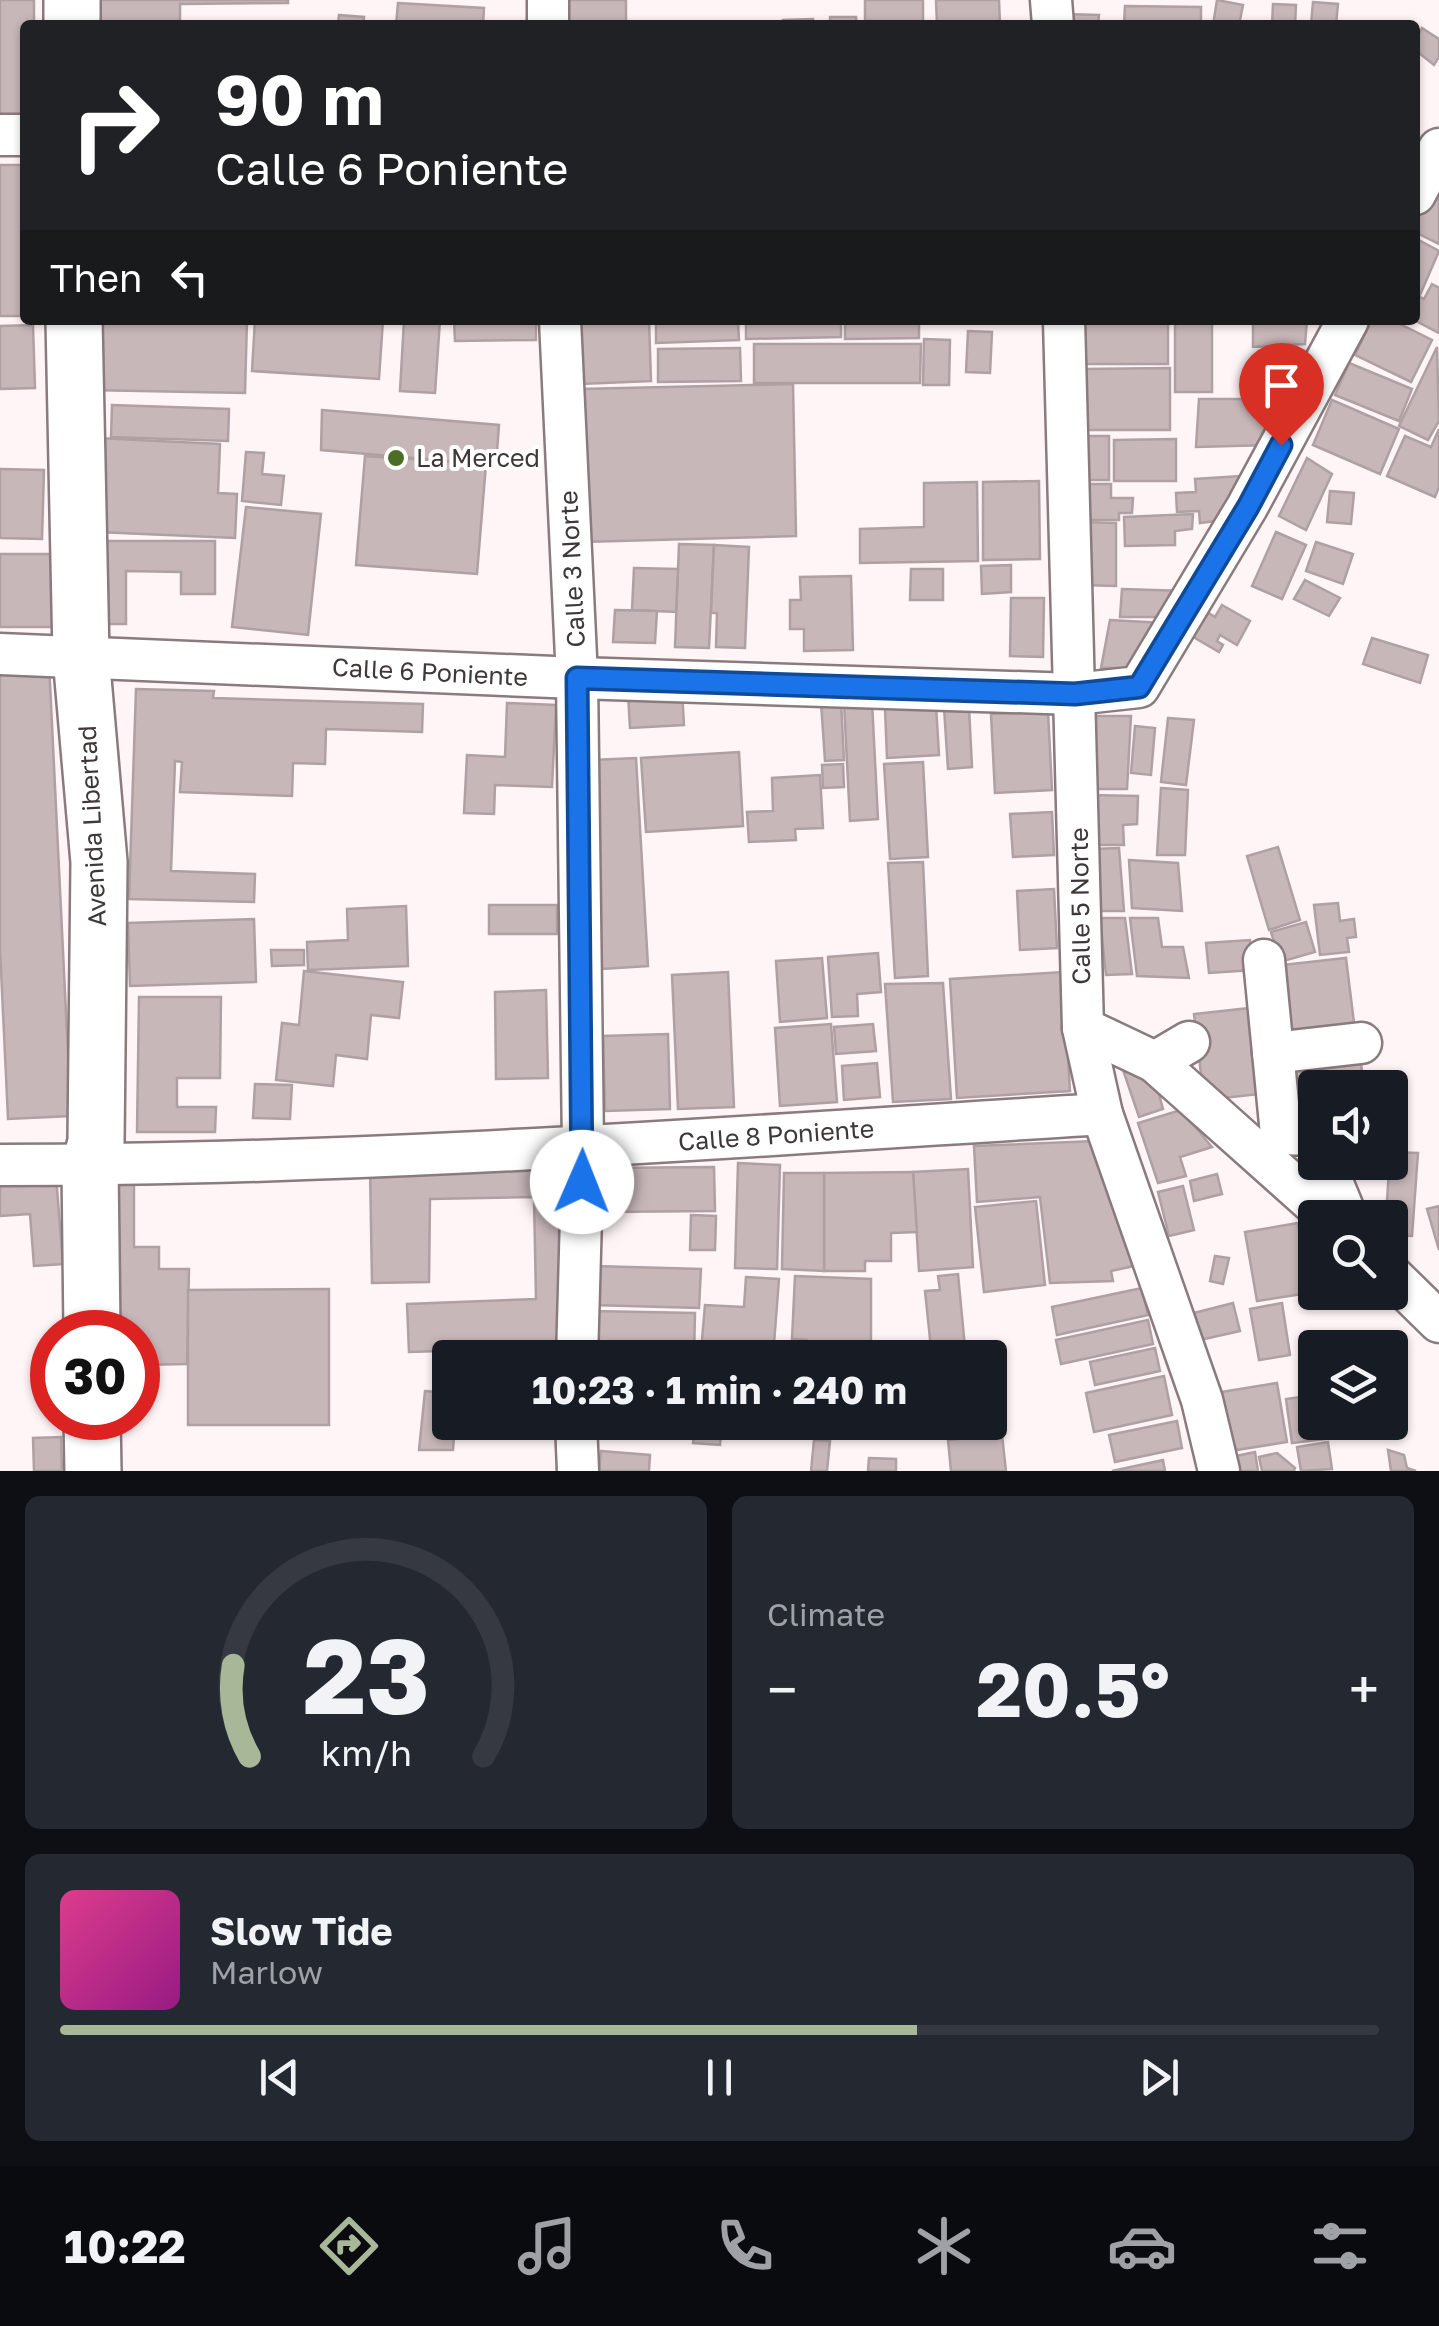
<!DOCTYPE html>
<html lang="en">
<head>
<meta charset="utf-8">
<style>
  :root { --surface:#171b24; --page:#242831; --text:#f1f3f6; --muted:#9ea1a6; --line:#363941; --accent:#a7b798 }
  body { margin:0; font-family:"Golos Text",sans-serif; background:var(--page); color:var(--text); height:100vh; display:flex; flex-direction:column; font-size:38px; white-space:nowrap }
  * { box-sizing:border-box; margin:0 }
  p { font-size:32px; color:var(--muted) }
  .icon { flex:none; width:55px; height:55px; fill:none; stroke:currentColor; stroke-width:2; stroke-linecap:round; stroke-linejoin:round }
  .map { position:relative; height:1471px; overflow:hidden }
  .sheet { display:flex; flex-direction:column; gap:25px; padding:25px; background:#0d0f14; flex:1 }
  .sheet>* { flex:none }
  .guide { position:absolute; left:20px; top:20px; width:1400px; height:305px; border-radius:10px; box-shadow:0 2px 8px #0004; background:#202124; color:#fff; overflow:hidden }
  .tools { position:absolute; left:1298px; top:1070px; display:grid; gap:20px }
  .tools a { display:grid; place-items:center; width:110px; height:110px; border-radius:10px; background:var(--surface); box-shadow:0 2px 8px #0004; font-size:50px }
  .speed { position:absolute; left:30px; top:1310px; display:flex; gap:20px; font-size:50px; font-weight:700; text-align:center }
  .speed>* { display:grid; place-content:center; width:130px; height:130px; border-radius:50%; background:var(--surface); box-shadow:0 2px 8px #0004; line-height:1 }
  .speed .limit { border:15px solid #d22; background:#fff; color:#111 }
  .pin { position:absolute; display:grid; place-items:center; width:85px; height:85px; color:#fff; margin:-102px -42px; border-radius:50% 50% 50% 0; rotate:-45deg; box-shadow:0 0 10px #0007 }
  .pin .icon { rotate:45deg }
  .me { position:absolute; width:110px; margin:-55px; rotate:1deg; stroke-linejoin:round; filter:drop-shadow(0 0 8px #0008) }
  .turn { display:flex; align-items:center; gap:35px; height:210px; padding:0 30px; font-size:45px }
  .turn .icon { width:130px; height:130px; stroke-width:2.5 }
  .turn b { display:block; font-size:70px; line-height:85px }
  .then { display:flex; align-items:center; height:95px; padding:0 30px; background:#0003; gap:20px; font-size:38px }
  .big { font-size:75px; font-weight:700; line-height:1.1 }
  .sheet .card { flex:1; display:flex; flex-direction:column; justify-content:center; gap:15px; min-width:0; padding:0 35px; border-radius:15px; background:var(--page) }
  .sheet .dial { align-items:center; gap:0 }
  .dial svg { height:260px; overflow:visible; fill:none; stroke:var(--line); stroke-width:7; stroke-linecap:round; text-anchor:middle }
  .dial text { fill:var(--text); stroke:none }
  .song { display:flex; align-items:center; gap:30px }
  .cover { width:120px; height:120px; border-radius:15px; background:linear-gradient(135deg,hsl(330 70% 55%),hsl(310 70% 35%)) }
  .played { height:10px; border-radius:5px; background:linear-gradient(90deg,var(--accent) 65%,var(--line) 65%) }
  .keys { display:flex; justify-content:space-around; direction:ltr }
  .heat { display:flex; justify-content:space-between; align-items:center; font-size:55px; direction:ltr }
  .sheet .tiles { flex:1; display:grid; gap:25px; grid-template-columns:1fr 1fr }
  .card:last-child { grid-column:span 2 }
  .trip { position:absolute; left:432px; top:1340px; width:575px; height:100px; border-radius:10px; background:var(--surface); box-shadow:0 2px 8px #0004; font-weight:700; line-height:100px; text-align:center }
  .tab-bar { display:flex; height:160px; justify-content:space-around; align-items:center; background:#090b0e; color:var(--muted) }
  .tab-bar .icon { width:70px; height:70px }
  .tab-bar .selected { color:var(--accent) }
  .tab-bar b { font-size:45px; color:var(--text) }
  .map>svg:first-child { display:block }
</style>
</head>
<body>
<div class="map">
<svg width="1439" height="1471" viewBox="0 0 1439 1471">
  <rect width="100%" height="100%" fill="#fff4f6"/>
  <g fill="#c7b7b9" stroke="#afa0a2" stroke-width="2.5">
    <path d="M0,0H34V25H25V116L0,115Z"/>
    <path d="M95,0H288V3L180,4V25H95Z"/>
    <rect x="563" y="0" width="63" height="25"/>
    <rect x="865" y="0" width="58" height="21"/>
    <path d="M936,0H999L1000,25H937Z"/>
    <path d="M1217,0L1243,5L1239,25H1213Z"/>
    <path d="M1313,2L1338,4L1336,25H1311Z"/>
    <path d="M398,3L484,8L483,25H396Z"/>
    <path d="M1273,4L1296,5L1295,25H1272Z"/>
    <path d="M1125,6L1201,7V25H1124Z"/>
    <path d="M1064,14L1099,15L1098,25H1064Z"/>
    <path d="M339,15L364,17L363,25H338Z"/>
    <path d="M830,17H856L857,25H830Z"/>
    <path d="M813,19V25H783V20Z"/>
    <path d="M1422,28L1439,39V57L1434,65L1415,50V41Z"/>
    <rect x="0" y="165" width="25" height="151"/>
    <path d="M1436,184L1439,186V244L1415,232V224Z"/>
    <path d="M1415,238L1439,251L1420,295L1415,292Z"/>
    <path d="M1432,284L1439,288V333L1414,320L1415,295L1424,299Z"/>
    <path d="M89,320H247L245,393L88,390Z"/>
    <path d="M255,320H383L379,379L252,371Z"/>
    <path d="M404,320H440L435,393L400,391Z"/>
    <path d="M454,320H536V340L455,341Z"/>
    <path d="M579,320H649L651,381L581,384Z"/>
    <path d="M656,320H738L739,340L656,343Z"/>
    <path d="M746,320H841V337L746,339Z"/>
    <path d="M845,320H919V338L845,339Z"/>
    <rect x="1076" y="320" width="92" height="44"/>
    <rect x="1175" y="320" width="37" height="72"/>
    <path d="M1253,320H1307L1305,344L1253,347Z"/>
    <path d="M1372,320H1392L1432,340L1411,382L1355,355Z"/>
    <path d="M33,325L35,388L0,389V326Z"/>
    <path d="M968,331L992,332L990,373L966,372Z"/>
    <path d="M924,339L950,340L949,385H923Z"/>
    <path d="M754,344H921L920,383H754Z"/>
    <path d="M1437,347L1439,421L1428,440L1399,426Z"/>
    <path d="M740,348L741,381L658,382V349Z"/>
    <path d="M1349,363L1412,389L1399,421L1335,395Z"/>
    <path d="M1170,368V430H1083L1082,369Z"/>
    <path d="M793,384L796,536L583,542L580,389Z"/>
    <path d="M1199,399H1289L1274,445L1196,447Z"/>
    <path d="M1332,400L1399,429L1380,474L1313,445Z"/>
    <path d="M112,405L229,409L228,441L111,437Z"/>
    <path d="M322,410L499,425L496,465L321,450Z"/>
    <path d="M1439,429V487L1435,497L1387,476L1405,436L1431,447Z"/>
    <rect x="1082" y="436" width="27" height="44"/>
    <path d="M97,438L220,444L218,493L237,494L235,538L98,532Z"/>
    <path d="M1176,439V481H1114V440Z"/>
    <path d="M246,452L264,453L262,474L284,476L281,505L242,501Z"/>
    <path d="M365,456L486,464L477,574L356,565Z"/>
    <path d="M1307,458L1332,474L1306,530L1279,516Z"/>
    <path d="M0,469L44,470L42,539L0,538Z"/>
    <path d="M1240,476V518L1200,523L1199,511L1177,512L1176,493L1196,492L1195,479Z"/>
    <path d="M1039,481L1040,559L983,560V482Z"/>
    <path d="M977,482L978,561L860,563V529L924,527V483Z"/>
    <path d="M1083,484H1111V498H1133L1132,513H1119V520H1083Z"/>
    <path d="M1330,491L1354,493L1351,524L1327,522Z"/>
    <path d="M246,507L321,514L308,635L232,627Z"/>
    <path d="M1193,514L1192,529L1175,531V545L1125,546L1124,517Z"/>
    <path d="M1081,522L1116,523V586L1081,585Z"/>
    <path d="M1276,532L1306,545L1282,599L1252,586Z"/>
    <path d="M100,541H215V594H181V572L126,571V624H100Z"/>
    <path d="M1316,542L1353,554L1343,584L1306,571Z"/>
    <path d="M679,544L714,545L709,648L675,647Z"/>
    <path d="M714,545L749,547L745,648L716,647L717,613H711Z"/>
    <path d="M0,554H54L53,627H0Z"/>
    <path d="M1011,565V592L982,594L981,566Z"/>
    <path d="M634,568L678,569L676,612L632,610Z"/>
    <path d="M911,569H943V600H910Z"/>
    <path d="M851,576L853,650L804,651V629H790V600H801L800,577Z"/>
    <path d="M1305,580L1340,598L1329,616L1294,599Z"/>
    <path d="M1122,589L1184,591L1170,617H1120Z"/>
    <path d="M1011,598H1044L1043,657L1010,656Z"/>
    <path d="M1222,605L1250,621L1237,645L1220,635L1217,641L1223,645L1219,652L1190,635L1204,610L1215,617Z"/>
    <path d="M615,610L657,611L655,643L613,642Z"/>
    <path d="M1110,620L1163,623L1135,668H1101Z"/>
    <path d="M1372,638L1428,655L1420,683L1363,664Z"/>
    <path d="M49,663L71,1116L8,1119L0,948V666Z"/>
    <path d="M136,689L214,691L213,698L423,704L422,732L326,729L325,764L293,763L292,796L180,792L182,762L175,761L171,871L255,874L254,902L129,899Z"/>
    <path d="M682,691L684,725L630,728L628,694Z"/>
    <path d="M841,701L844,760L825,761L821,702Z"/>
    <path d="M872,702L878,819L850,821L844,703Z"/>
    <path d="M507,703L556,705L552,787L495,785L494,814L464,813L467,755L505,757Z"/>
    <path d="M936,705L939,755L887,758L885,708Z"/>
    <path d="M969,707L972,767L948,769L944,708Z"/>
    <path d="M1048,711L1052,790L995,793L991,714Z"/>
    <path d="M1086,716H1131L1127,789H1090Z"/>
    <path d="M1168,718L1194,720L1186,785L1161,782Z"/>
    <path d="M1135,726L1155,728L1151,775L1131,773Z"/>
    <path d="M739,752L743,826L646,832L641,758Z"/>
    <path d="M636,758L648,966L602,969L592,760Z"/>
    <path d="M923,762L928,857L890,859L884,764Z"/>
    <path d="M843,764L844,787L823,788L822,765Z"/>
    <path d="M820,775L823,828L795,829L796,840L749,842L747,812L773,811L772,778Z"/>
    <path d="M1161,788L1188,790L1185,855H1157Z"/>
    <path d="M1088,795L1138,796L1137,824L1123,825L1124,845H1091Z"/>
    <path d="M1052,812L1054,855L1013,857L1010,814Z"/>
    <path d="M1278,847L1300,920L1269,930L1247,856Z"/>
    <path d="M1119,848L1124,911H1099L1093,849Z"/>
    <path d="M1129,860L1178,863L1182,911L1132,908Z"/>
    <path d="M923,862L928,976L895,978L888,863Z"/>
    <path d="M1054,889L1057,948L1020,950L1017,891Z"/>
    <path d="M1338,903L1340,921L1354,919L1356,937L1347,938L1349,952L1320,955L1314,905Z"/>
    <rect x="489" y="905" width="68" height="29"/>
    <path d="M406,906L408,966L308,970L307,942L348,940L347,909Z"/>
    <path d="M1100,918H1125L1132,974L1106,975Z"/>
    <path d="M1130,918H1158L1162,947H1183L1189,978L1137,976Z"/>
    <path d="M254,919L256,982L130,986L128,923Z"/>
    <path d="M1306,922L1315,952L1280,962L1271,932Z"/>
    <path d="M1250,940L1253,970L1209,973L1206,943Z"/>
    <path d="M271,950H304V965L272,966Z"/>
    <path d="M878,953L881,992L857,994L858,1016L832,1017L828,957Z"/>
    <path d="M822,958L827,1018L780,1022L776,961Z"/>
    <path d="M1346,958L1356,1039L1283,1048L1273,966Z"/>
    <path d="M304,971L403,982L399,1018L371,1015L367,1059L336,1055L333,1086L276,1080L282,1023L299,1025Z"/>
    <path d="M728,972L734,1107L678,1109L672,975Z"/>
    <path d="M1063,972L1070,1091L957,1098L950,979Z"/>
    <path d="M943,983L951,1099L893,1102L885,984Z"/>
    <path d="M546,990L548,1078L496,1079L495,992Z"/>
    <path d="M139,997H221L220,1078H177V1107H216L215,1132H137Z"/>
    <path d="M1259,1007L1269,1093L1204,1100L1194,1014Z"/>
    <path d="M831,1024L837,1102L780,1106L775,1028Z"/>
    <path d="M873,1024L876,1051L836,1054L834,1027Z"/>
    <path d="M668,1034L670,1109L605,1111L603,1036Z"/>
    <path d="M1359,1047L1364,1088H1315V1125L1290,1128L1282,1057Z"/>
    <path d="M877,1063L880,1097L844,1100L842,1066Z"/>
    <path d="M1122,1067L1155,1080L1163,1109L1139,1117Z"/>
    <path d="M255,1084L292,1085L290,1119L253,1118Z"/>
    <path d="M1181,1110L1212,1147L1180,1157L1186,1176L1158,1183L1138,1123Z"/>
    <path d="M1095,1141L1134,1266L1111,1271L1113,1281L1050,1283L1040,1197L977,1202L974,1146Z"/>
    <path d="M1390,1152L1418,1153L1412,1236L1390,1235V1218H1386Z"/>
    <path d="M738,1163L780,1165L777,1269L735,1268Z"/>
    <path d="M558,1164L561,1358H540V1348L409,1352L407,1304L536,1299L534,1197L430,1199L429,1282L372,1283L370,1167Z"/>
    <path d="M714,1167L715,1211L599,1212V1168Z"/>
    <path d="M968,1169L973,1267L919,1271L913,1172Z"/>
    <path d="M913,1172L917,1232L891,1233V1261H865V1271H824V1173Z"/>
    <path d="M784,1173H824V1271L782,1269Z"/>
    <path d="M1217,1174L1222,1194L1194,1201L1190,1181Z"/>
    <path d="M56,1176L63,1264L34,1266L30,1214L0,1216V1180Z"/>
    <path d="M112,1184H134V1247H159V1269H189L187,1364L138,1365V1332H114Z"/>
    <path d="M1183,1186L1194,1230L1169,1236L1158,1192Z"/>
    <path d="M1036,1201L1045,1285L984,1292L975,1207Z"/>
    <path d="M1439,1206V1250L1427,1209Z"/>
    <path d="M691,1215L716,1216L715,1250H690Z"/>
    <path d="M1298,1223L1309,1293L1257,1301L1245,1232Z"/>
    <path d="M1215,1256L1229,1258L1223,1284L1210,1281Z"/>
    <path d="M594,1266L701,1269L699,1308L592,1305Z"/>
    <path d="M958,1274L966,1358H932L925,1291L940,1290L938,1276Z"/>
    <path d="M795,1276L871,1279V1358H806L807,1340L792,1339Z"/>
    <path d="M746,1277L779,1279L773,1357L701,1351L705,1305L744,1307Z"/>
    <path d="M1142,1288L1148,1315L1057,1335L1052,1307Z"/>
    <path d="M329,1289V1425H188V1290Z"/>
    <path d="M1233,1303L1240,1331L1200,1340L1194,1313Z"/>
    <path d="M1282,1303L1290,1355L1259,1360L1250,1309Z"/>
    <path d="M590,1311L695,1313L694,1358H589Z"/>
    <path d="M1148,1320L1153,1344L1061,1364L1056,1340Z"/>
    <path d="M1155,1348L1160,1371L1095,1385L1090,1362Z"/>
    <path d="M1164,1376L1172,1415L1094,1432L1086,1393Z"/>
    <path d="M1277,1383L1287,1442L1224,1452L1215,1393Z"/>
    <path d="M425,1391L450,1393V1422H455L453,1450H419Z"/>
    <path d="M1315,1395V1422H1324L1326,1439L1292,1443L1286,1399Z"/>
    <path d="M1177,1421L1182,1448L1115,1462L1109,1435Z"/>
    <path d="M695,1422H722L720,1445L693,1443Z"/>
    <path d="M835,1422H879L880,1437L836,1438Z"/>
    <path d="M952,1422H972L974,1436L954,1438Z"/>
    <path d="M1002,1435L1006,1471H951L948,1440Z"/>
    <path d="M61,1437L62,1471H34L33,1438Z"/>
    <path d="M814,1440L830,1441L827,1471H811Z"/>
    <path d="M1328,1442L1332,1469L1301,1471L1297,1447Z"/>
    <path d="M1388,1450L1404,1455L1407,1468L1416,1471H1391Z"/>
    <path d="M601,1451L650,1455L649,1471H599Z"/>
    <path d="M1255,1452L1258,1471H1228L1226,1458Z"/>
    <path d="M1277,1453L1295,1468L1294,1471H1262L1259,1457Z"/>
    <path d="M869,1458L896,1459V1471H868Z"/>
    <path d="M1163,1460L1165,1471H1112Z"/>
  </g>
  <g fill="none" stroke-linecap="round" stroke-linejoin="round">
    <defs>
      <g id="minor">
        <path d="M548,0V25"/>
        <path d="M1051,0L1053,25"/>
        <path d="M0,135H25"/>
        <path d="M1415,194L1439,149"/>
        <path d="M560,320L577,678L583,1147L577,1358"/>
        <path d="M1064,320L1083,1028L1102,1114L1202,1400L1219,1471"/>
        <path d="M0,654L577,678L1075,694L1139,687L1247,507L1348,320"/>
        <path d="M1264,960L1281,1134L1313,1135L1315,1140"/>
        <path d="M1083,1028L1155,1062L1330,1218"/>
        <path d="M1273,1053L1361,1043"/>
        <path d="M1155,1062L1189,1042"/>
        <path d="M1324,1162L1347,1218"/>
        <path d="M0,1165C368,1165 735,1137 1102,1114"/>
        <path d="M1390,1274L1439,1322"/>
        <path d="M576,1422L578,1471"/>
      </g>
      <g id="secondary">
        <path d="M72,25V0"/>
        <path d="M74,320L81,656L99,862L96,1142L90,1165L92,1332"/>
        <path d="M92,1418L93,1471"/>
      </g>
    </defs>
    <use href="#minor" stroke="#8a7b7d" stroke-width="45"/>
    <use href="#secondary" stroke="#8a7b7d" stroke-width="60"/>
    <use href="#minor" stroke="#fff" stroke-width="40"/>
    <use href="#secondary" stroke="#fff" stroke-width="55"/>
  </g>
  <g fill="none" stroke-linecap="round" stroke-linejoin="round">
    <defs>
      <path id="route" d="M582,1182L577,678L1075,694L1139,687L1248,507L1281,445"/>
    </defs>
    <use href="#route" stroke="#114b97" stroke-width="25"/>
    <use href="#route" stroke="#1a73e8" stroke-width="18"/>
  </g>
  <circle fill="#4c6d25" stroke="#fff" stroke-width="4" cx="396" cy="458" r="10"/>
  <g text-anchor="middle" stroke-width="8" stroke-linejoin="round" paint-order="stroke">
    <g font-size="25" fill="#3f3839" stroke="#fff" text-anchor="start">
      <text x="416" y="467">La Merced</text>
    </g>
    <g font-size="25" fill="#3f3839" stroke="#fff">
      <text transform="translate(572 569) rotate(-93)" y="9">Calle 3 Norte</text>
      <text transform="translate(430 672) rotate(3)" y="9">Calle 6 Poniente</text>
      <text transform="translate(92 826) rotate(-93)" y="9">Avenida Libertad</text>
      <text transform="translate(1080 906) rotate(-91)" y="9">Calle 5 Norte</text>
      <text transform="translate(776 1135) rotate(-4)" y="9">Calle 8 Poniente</text>
    </g>
  </g>
</svg>
<div class="tools">
<a><svg class="icon" aria-label="sound" viewBox="0 0 24 24"><path d="M4 9h4l5-4v14l-5-4H4zM17 9q2 3 0 6"/></svg></a>
<a><svg class="icon" aria-label="search" viewBox="0 0 24 24"><circle cx="10" cy="10" r="6"/><path d="M15 15l6 6"/></svg></a>
<a><svg class="icon" aria-label="layers" viewBox="0 0 24 24"><path d="M12 4l9 5-9 5-9-5zM3 14l9 5 9-5"/></svg></a>
</div>
<div class="speed"><div class="limit">30</div></div>
<div class="pin" style="left:1281px;top:445px;background:#d93025"><svg class="icon" aria-label="arrive" viewBox="0 0 24 24"><path d="M6 21V4h12l-3 4 3 4H6"/></svg></div>
<svg class="me" style="left:582px;top:1182px" viewBox="-20 -20 40 40"><circle r="19" fill="#fff"/><path d="M0-13L10 11 0 6-10 11z" fill="#1a73e8"/></svg>
<div class="trip">10:23 · 1 min · 240 m</div>
<div class="guide">
<div class="turn"><svg class="icon" aria-label="right" viewBox="0 0 24 24"><path d="M7 20v-9h11M14 6l5 5-5 5"/></svg><div><b>90 m</b>Calle 6 Poniente</div></div>
<div class="then">Then<svg class="icon" aria-label="left" viewBox="0 0 24 24"><path d="M17 20v-9H6M10 6l-5 5 5 5"/></svg></div>
</div>
</div>
<section class="sheet">
<div class="tiles">
<div class="card dial"><svg viewBox="0 0 100 80">
<path d="M14 69A42 42 0 1 1 86 69"/>
<path d="M14 69A42 42 0 0 1 9 41" stroke="#a7b798"/>
<text x="50" y="56" font-size="32" font-weight="700">23</text>
<text x="50" y="72" font-size="11">km/h</text>
</svg></div>
<div class="card"><p>Climate</p>
<div class="heat"><a>−</a><b class="big">20.5°</b><a>+</a></div>
</div>
<div class="card">
<div class="song"><i class="cover"></i><div><b>Slow Tide</b><p>Marlow</p></div></div>
<div class="played"></div>
<div class="keys"><svg class="icon" aria-label="previous" viewBox="0 0 24 24"><path d="M18 5L8 12l10 7zM5 5v14"/></svg><svg class="icon" aria-label="pause" viewBox="0 0 24 24"><path d="M8 5v14M16 5v14"/></svg><svg class="icon" aria-label="next" viewBox="0 0 24 24"><path d="M6 5l10 7-10 7zM19 5v14"/></svg></div>
</div>
</div>
</section>
<nav class="tab-bar">
<b>10:22</b>
<svg class="icon selected" aria-label="directions" viewBox="0 0 24 24"><path d="M12 3l9 9-9 9-9-9zM9 14v-3h6M13 9l2 2-2 2"/></svg>
<svg class="icon" aria-label="music" viewBox="0 0 24 24"><path d="M9 18V5l10-2v13"/><circle cx="6" cy="18" r="3"/><circle cx="16" cy="16" r="3"/></svg>
<svg class="icon" aria-label="phone" viewBox="0 0 24 24"><path d="M5 4h4l2 5-3 2q2 4 5 5l2-3 5 2v4C11 20 4 13 5 4z"/></svg>
<svg class="icon" aria-label="climate" viewBox="0 0 24 24"><path d="M12 3v18M4 7l16 10M4 17L20 7"/></svg>
<svg class="icon" aria-label="car" viewBox="0 0 24 24"><path d="M5 17H2v-5l4-1 3-4h7l3 4 3 1v5h-3M9 17h6M6 11h13"/><circle cx="7" cy="17" r="2"/><circle cx="17" cy="17" r="2"/></svg>
<svg class="icon" aria-label="filters" viewBox="0 0 24 24"><path d="M4 7h16M4 17h16"/><circle cx="9" cy="7" r="2"/><circle cx="15" cy="17" r="2"/></svg>
</nav>
</body>
</html>
